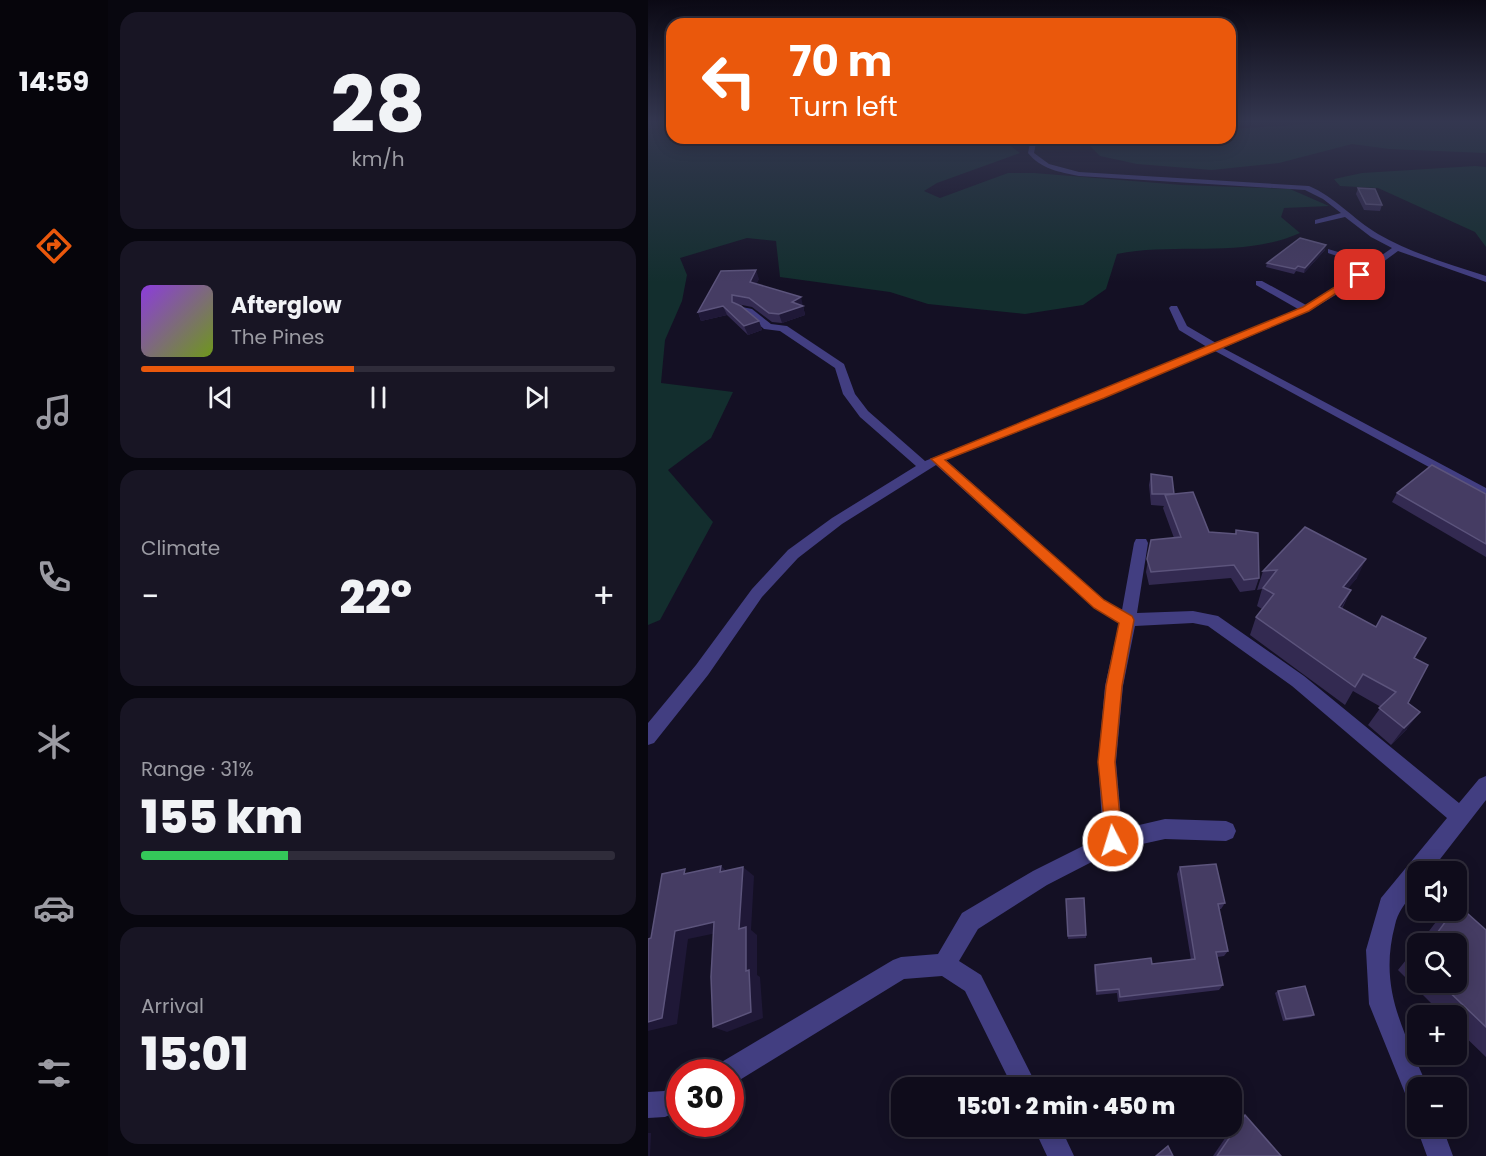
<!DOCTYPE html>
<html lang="en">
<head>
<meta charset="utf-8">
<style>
  :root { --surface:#0f0c1b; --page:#181524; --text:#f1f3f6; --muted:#9b9ba3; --line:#2f2c3a; --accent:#ea580c }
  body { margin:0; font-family:Poppins,sans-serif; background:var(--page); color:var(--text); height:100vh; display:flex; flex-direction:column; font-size:22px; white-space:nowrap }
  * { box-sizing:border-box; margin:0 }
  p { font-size:20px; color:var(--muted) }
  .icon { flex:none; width:33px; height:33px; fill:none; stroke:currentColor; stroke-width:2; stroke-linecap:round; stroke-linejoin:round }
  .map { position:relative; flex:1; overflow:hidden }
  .panel { display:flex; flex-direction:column; gap:12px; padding:12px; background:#08070f; width:540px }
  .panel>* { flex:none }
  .banner { position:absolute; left:18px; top:18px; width:570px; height:126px; border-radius:18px; box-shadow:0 3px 15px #0003,0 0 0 2px var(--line); background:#ea580c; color:#fff; overflow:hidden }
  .fabs { position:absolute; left:759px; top:861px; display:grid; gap:12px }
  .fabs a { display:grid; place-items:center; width:60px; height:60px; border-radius:12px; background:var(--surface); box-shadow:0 3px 15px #0003,0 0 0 2px var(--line); font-size:30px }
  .speed { position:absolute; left:18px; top:1059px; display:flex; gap:12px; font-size:30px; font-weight:700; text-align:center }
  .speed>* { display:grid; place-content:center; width:78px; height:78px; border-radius:50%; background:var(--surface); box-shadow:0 3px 15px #0003,0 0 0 2px var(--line); line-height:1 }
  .speed .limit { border:9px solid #d22; background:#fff; color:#111 }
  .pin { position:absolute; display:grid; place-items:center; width:51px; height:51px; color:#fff; margin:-26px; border-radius:12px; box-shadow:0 3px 9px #0006 }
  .me { position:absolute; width:66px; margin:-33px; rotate:355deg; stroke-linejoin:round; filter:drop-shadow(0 0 4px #0008) }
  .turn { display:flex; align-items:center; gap:21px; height:126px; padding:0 24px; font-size:27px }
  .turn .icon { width:78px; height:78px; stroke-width:2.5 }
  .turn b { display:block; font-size:42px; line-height:51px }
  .big { font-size:45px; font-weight:800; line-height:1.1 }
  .panel .tile { flex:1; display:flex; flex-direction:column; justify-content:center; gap:9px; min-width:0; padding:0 21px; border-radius:18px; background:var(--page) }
  .panel .dial { align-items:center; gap:0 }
  .dial b { font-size:78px; line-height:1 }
  .song { display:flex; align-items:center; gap:18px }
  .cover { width:72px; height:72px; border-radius:9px; background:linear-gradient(135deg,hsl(270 70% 55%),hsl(80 70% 35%)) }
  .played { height:6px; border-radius:3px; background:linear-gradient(90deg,var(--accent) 45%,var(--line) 45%) }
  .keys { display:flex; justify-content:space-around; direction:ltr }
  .heat { display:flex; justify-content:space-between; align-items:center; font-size:33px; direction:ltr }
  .charge { height:9px; border-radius:4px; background:linear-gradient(90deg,#34c759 31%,var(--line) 0) }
  .trip { position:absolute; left:243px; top:1077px; width:351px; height:60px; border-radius:18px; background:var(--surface); box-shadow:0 3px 15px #0003,0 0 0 2px var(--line); font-weight:800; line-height:60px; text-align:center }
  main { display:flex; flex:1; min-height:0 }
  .menu { display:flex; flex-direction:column; width:108px; justify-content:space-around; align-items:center; background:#06050b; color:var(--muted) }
  .menu .icon { width:42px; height:42px }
  .menu .selected { color:var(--accent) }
  .menu b { font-size:27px; color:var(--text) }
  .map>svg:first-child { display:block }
</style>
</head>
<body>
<main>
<nav class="menu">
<b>14:59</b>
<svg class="icon selected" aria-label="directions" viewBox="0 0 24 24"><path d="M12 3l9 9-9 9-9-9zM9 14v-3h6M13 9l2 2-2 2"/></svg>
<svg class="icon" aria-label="music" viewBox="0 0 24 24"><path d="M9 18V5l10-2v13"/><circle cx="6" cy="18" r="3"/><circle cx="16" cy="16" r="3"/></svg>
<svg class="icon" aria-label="phone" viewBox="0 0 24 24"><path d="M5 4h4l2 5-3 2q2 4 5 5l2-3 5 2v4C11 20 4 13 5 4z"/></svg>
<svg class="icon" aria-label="climate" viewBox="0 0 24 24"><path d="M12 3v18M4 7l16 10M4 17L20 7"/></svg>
<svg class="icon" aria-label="car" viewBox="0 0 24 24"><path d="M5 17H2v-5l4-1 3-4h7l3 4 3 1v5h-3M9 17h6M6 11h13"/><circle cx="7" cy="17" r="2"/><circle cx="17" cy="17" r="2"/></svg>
<svg class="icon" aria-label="filters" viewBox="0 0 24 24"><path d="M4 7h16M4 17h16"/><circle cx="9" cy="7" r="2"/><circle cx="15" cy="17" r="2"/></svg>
</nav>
<section class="panel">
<div class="tile dial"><b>28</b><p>km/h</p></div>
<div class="tile">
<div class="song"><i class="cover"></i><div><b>Afterglow</b><p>The Pines</p></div></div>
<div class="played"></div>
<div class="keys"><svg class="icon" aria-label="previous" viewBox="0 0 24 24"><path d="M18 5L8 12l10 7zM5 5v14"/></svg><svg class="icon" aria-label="pause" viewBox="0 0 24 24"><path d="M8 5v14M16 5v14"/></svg><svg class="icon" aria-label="next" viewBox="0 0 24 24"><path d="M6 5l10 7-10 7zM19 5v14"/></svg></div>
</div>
<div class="tile"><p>Climate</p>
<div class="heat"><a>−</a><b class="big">22°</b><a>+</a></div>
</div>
<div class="tile"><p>Range · 31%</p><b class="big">155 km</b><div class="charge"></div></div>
<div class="tile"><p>Arrival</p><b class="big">15:01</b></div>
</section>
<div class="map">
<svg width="838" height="1156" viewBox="0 0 838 1156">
  <rect width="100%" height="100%" fill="#141024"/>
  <g fill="#132e2e">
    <path d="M0,120H24V138H328L355,140L372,153L289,183L276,191L292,198L360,173H386L534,185L642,189L681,206L636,208L633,217L652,233C593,259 530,242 469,254L458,289L435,305L377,314L280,304L242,292L132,277L128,241L99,238L32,258L39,275L34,301L17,340L13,383L85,392L63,438L20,470L65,522L12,620L0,625Z"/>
    <path d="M721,120H838V153L741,149L704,144L631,163L564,170L489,164L452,156L438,142L439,138H582V129Z"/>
    <path d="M827,166L838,167V247L827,232L730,188L692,186L686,179L714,173Z"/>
  </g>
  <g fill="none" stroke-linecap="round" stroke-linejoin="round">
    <g fill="#423e81" fill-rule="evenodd">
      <path d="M383,138H389L386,153L401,164L431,172L661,186C687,197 705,219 730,234C763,253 801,264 838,276V282L750,251L701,287L661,311L575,348L838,488V498L567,351L456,398L298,460L456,600L474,610L486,543L488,539H498L500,543L489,613L545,611L570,616L656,676L811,803L831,779L838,776V800L782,872H770C770,898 753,900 747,925C730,989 756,1030 780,1088H770V1106L761,1103L721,1004L718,950L733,898L799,818L644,686L560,626L545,623L487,626L475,686L468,762L474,829L517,819L578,821L585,824L588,831L585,838L578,841L517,839L467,850L399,885L330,929L311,961L333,975L390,1088H365L317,991L294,976L256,979L90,1081L82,1084V1072H69L72,1063L245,960L253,957L290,954L314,913L385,871L455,836L450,762L457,686L471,623L446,608L288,465L194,524L150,558L114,597L60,675L6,743L0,745V723L48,665L104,589L140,550L184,518L268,466L212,417L195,394L187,368L132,331L116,329L98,313L89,310V306L104,309L123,324L139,326L196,364L207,394L220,411L277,461L559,347L531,330L521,308L523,306H529L539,326L568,343L650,309L608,285V281H614L658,305L719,266L680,253V249L724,262L744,248L723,237L697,217L667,224V220L693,213L675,199L657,190L431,176C411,172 393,169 380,153Z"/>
      <path d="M32,1085V1110L17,1117L0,1118V1092L16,1091Z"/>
      <path d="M770,1123V1126H794L805,1156H779L768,1126Z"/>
      <path d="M385,1126H412L426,1156H399Z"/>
    </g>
  </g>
  <g fill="#332a51">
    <path d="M710,188L734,205L732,211L716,210L708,194Z"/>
    <path d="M677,250L656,273L648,271L646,274L618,267L619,263Z"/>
    <path d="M111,279L108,284L155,306L157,315L134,323L124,322L104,307L89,304L111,321L114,330L100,335L79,315L53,321L50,312Z"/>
    <path d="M503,474L526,494L561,532L587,534L588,530L611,578L607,590L592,592L583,578L501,585L498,572L503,540L526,538L515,508L516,506L503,505L501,485Z"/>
    <path d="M749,493L838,494V557L744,502Z"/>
    <path d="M657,527L709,578L699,589L703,590L694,609L766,658L760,703L759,729L743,745L720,725L733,707L705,691L697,705L602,635L608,617L614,609L609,606L614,589L609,590L615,571Z"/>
    <path d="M532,867L577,903L573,909H571L580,951L576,956L569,957L575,985L571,990L470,1002L469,993L448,995L446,970L447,965L504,964L543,960L529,874Z"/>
    <path d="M418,899L438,935V938L420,939Z"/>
    <path d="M810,905L838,930V1057L808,1028V1016H796L750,970L770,945V982H808V944H771L791,918L802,910H808V906Z"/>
    <path d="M630,991L666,1015L663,1017L635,1021L627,993Z"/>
    <path d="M597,1115L633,1156H565L592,1116Z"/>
  </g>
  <g fill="#1f1837">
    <path d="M678,245L677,250L656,273L657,268Z"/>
    <path d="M108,270L111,279L105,290L102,282Z"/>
    <path d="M153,297L157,315L134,323L131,314L144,302Z"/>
    <path d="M75,306L79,315L53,321L50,312Z"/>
    <path d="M111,321L114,330L100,335L96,326Z"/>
    <path d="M718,559L709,578L686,605L695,587Z"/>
    <path d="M703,590L693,609L691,607Z"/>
    <path d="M772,712L759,729L743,745L756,728Z"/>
    <path d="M73,866L84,876L72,872Z"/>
    <path d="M95,867L106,876L103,930L109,935V975L112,977L115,1018L79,1032L65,1027L98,971L91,929Z"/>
    <path d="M66,922L78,931L40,939L29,1024L0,1031V1022L27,931Z"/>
    <path d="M0,1133H3L2,1156H0Z"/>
  </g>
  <g fill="#453c63" stroke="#5c547c" stroke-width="1.5">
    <path d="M710,188L727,189L734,205L718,204Z"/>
    <path d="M652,238L678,245L657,268L650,266L647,269L619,263Z"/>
    <path d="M108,270L102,282L153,297L144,302L155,306L131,314L121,313L101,298L84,295V302L93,306L111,321L96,326L75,306L50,312L73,271Z"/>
    <path d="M784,465L838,494V544L749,493Z"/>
    <path d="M503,474L524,477L526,494H504Z"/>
    <path d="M545,492L561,532L588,534V530L610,533L611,578L596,580L586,565L503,572L499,559L503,540L533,537L517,495Z"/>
    <path d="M657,527L718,559L695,587L703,590L691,607L728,627L734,616L778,638L766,658L780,665L760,703L772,712L756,728L731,708L748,692L715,674L707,687L608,617L626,594L615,588L629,570L615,571Z"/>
    <path d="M568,864L577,903L570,904L580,951L568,952L575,985L472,997L471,989L449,991L447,965L503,958L504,964L547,959L532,867Z"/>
    <path d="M73,866L72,872L95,867L91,929L98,927V971L101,970L103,1012L65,1027L63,977L66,922L27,931L14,1018L0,1022V939L3,938L14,874L37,869L36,874Z"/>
    <path d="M436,898L438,935L420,936L418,899Z"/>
    <path d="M810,905L838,930V1027L791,982H808V944H781L806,910H808V907Z"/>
    <path d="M657,986L666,1015L638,1019L630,991Z"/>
    <path d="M597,1115L633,1156H569Z"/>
    <path d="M520,1146L525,1156H508Z"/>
  </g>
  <linearGradient id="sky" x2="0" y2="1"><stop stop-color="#0b0914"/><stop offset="0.43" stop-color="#343750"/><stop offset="1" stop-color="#343750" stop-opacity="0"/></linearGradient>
  <rect width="838" height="282" fill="url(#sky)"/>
  <path fill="#ea580c" stroke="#983908" stroke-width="1.5" d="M709,273L716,275L661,311L456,398L297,460L456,600L484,616L486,620L474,686L467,762L474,841L472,848L465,850L459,848L450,762L458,686L471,623L446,608L283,459L655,307Z"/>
</svg>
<div class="fabs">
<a><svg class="icon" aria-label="sound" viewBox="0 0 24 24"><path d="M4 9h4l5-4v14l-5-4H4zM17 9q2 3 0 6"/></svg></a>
<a><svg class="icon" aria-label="search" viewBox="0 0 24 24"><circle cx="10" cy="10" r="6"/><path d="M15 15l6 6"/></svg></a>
<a>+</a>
<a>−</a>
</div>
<div class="speed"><div class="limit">30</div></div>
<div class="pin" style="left:712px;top:275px;background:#d93025"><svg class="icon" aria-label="arrive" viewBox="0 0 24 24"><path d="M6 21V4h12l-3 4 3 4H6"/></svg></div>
<svg class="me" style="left:465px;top:841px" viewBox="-20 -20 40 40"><circle r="17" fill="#ea580c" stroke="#fff" stroke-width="3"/><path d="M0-11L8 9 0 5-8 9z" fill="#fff"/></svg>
<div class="trip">15:01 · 2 min · 450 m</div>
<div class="banner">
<div class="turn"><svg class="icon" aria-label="left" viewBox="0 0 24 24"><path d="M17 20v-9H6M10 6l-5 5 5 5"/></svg><div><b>70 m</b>Turn left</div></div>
</div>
</div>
</main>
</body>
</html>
